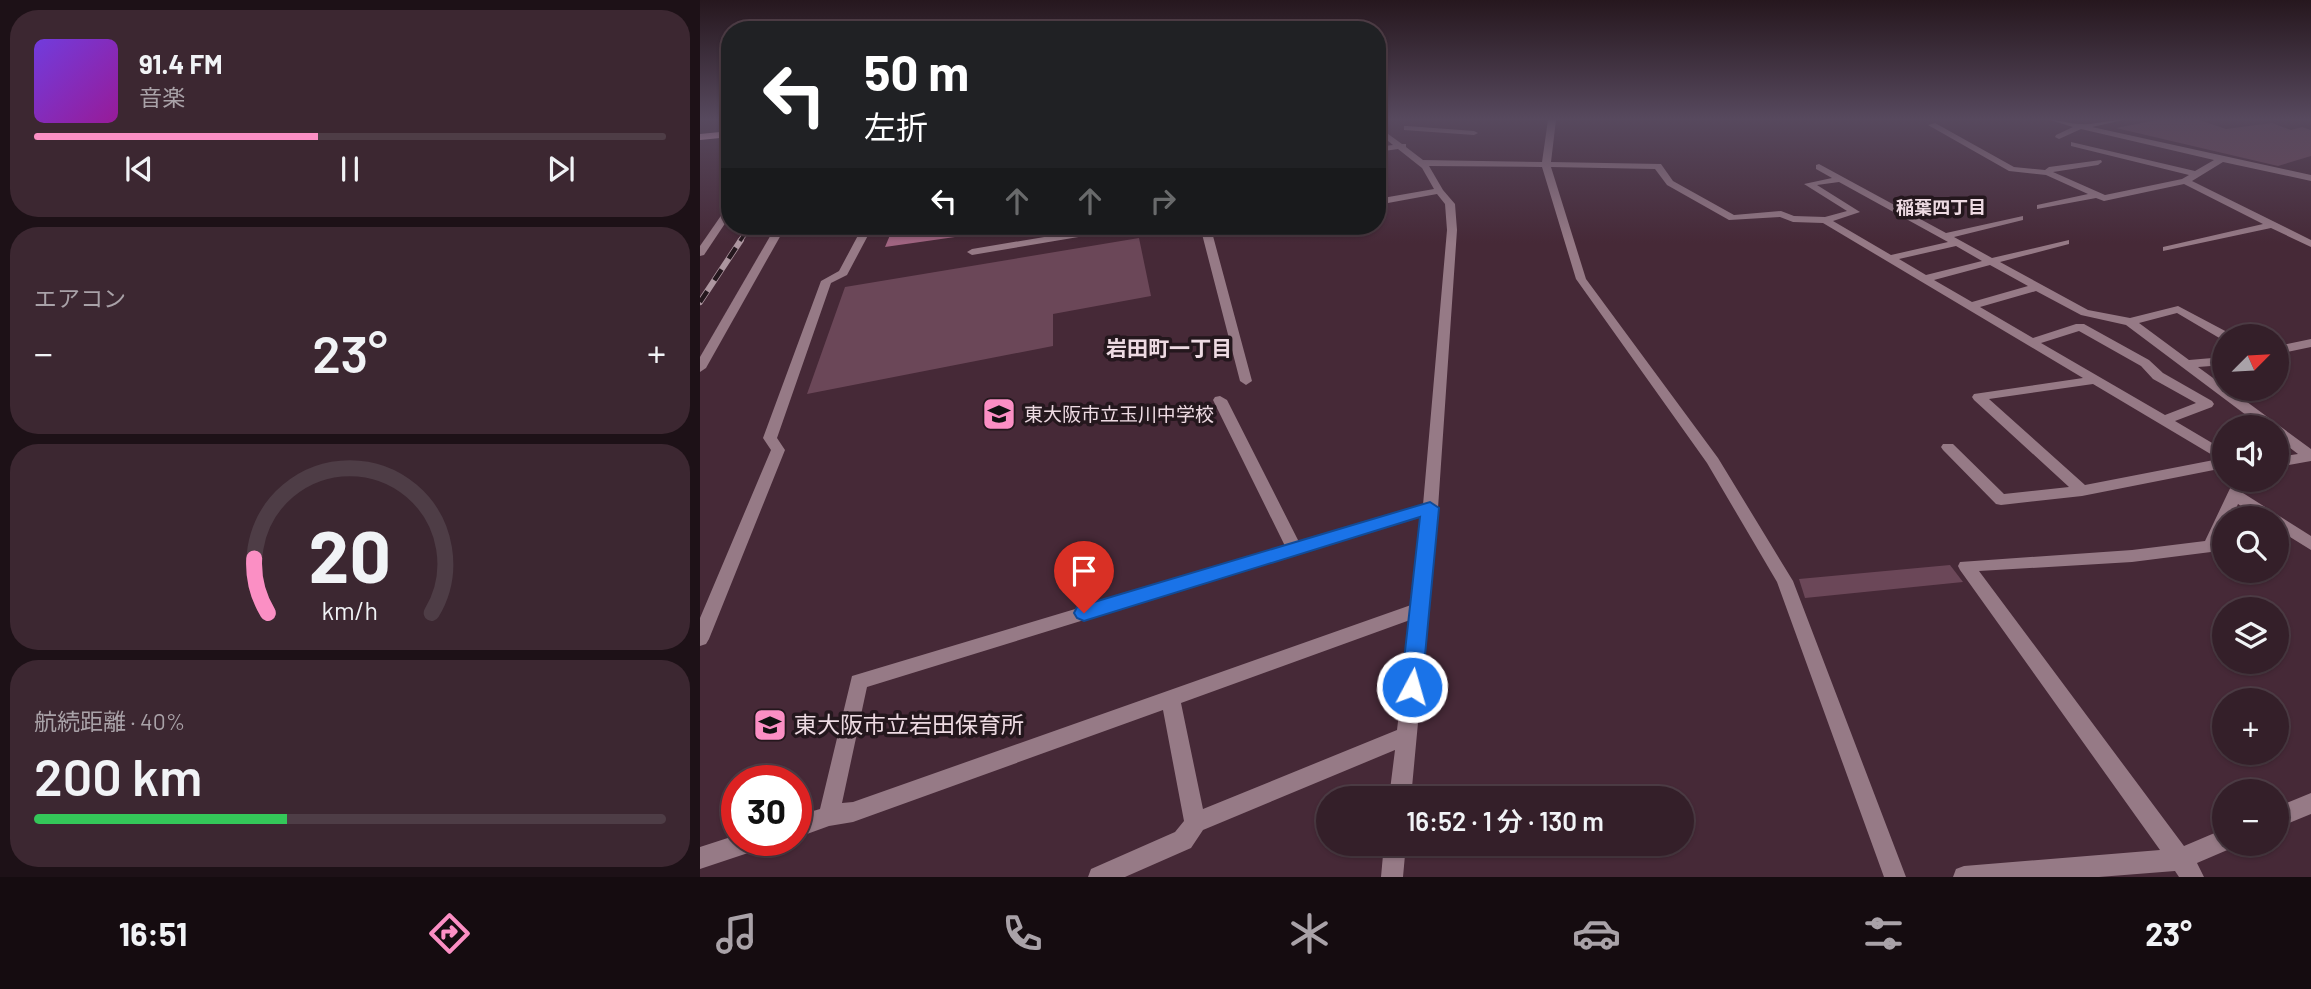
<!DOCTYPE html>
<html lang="ja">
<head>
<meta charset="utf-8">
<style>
  :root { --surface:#341f29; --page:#3c2731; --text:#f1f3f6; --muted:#a9a2a8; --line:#4e3d46; --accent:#fb8fc4 }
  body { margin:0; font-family:Barlow,"Noto Sans JP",sans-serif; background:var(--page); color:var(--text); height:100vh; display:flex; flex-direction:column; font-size:26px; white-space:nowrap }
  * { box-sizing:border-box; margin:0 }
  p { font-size:23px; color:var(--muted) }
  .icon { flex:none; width:38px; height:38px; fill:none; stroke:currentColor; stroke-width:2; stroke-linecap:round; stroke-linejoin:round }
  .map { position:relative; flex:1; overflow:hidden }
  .sheet { display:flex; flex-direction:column; gap:10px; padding:10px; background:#1d1117; width:700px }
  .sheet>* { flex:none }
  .guide { position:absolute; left:21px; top:21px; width:665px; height:214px; border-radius:28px; box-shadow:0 2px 5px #0004,0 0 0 2px var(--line); background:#202124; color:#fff; overflow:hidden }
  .needle { width:46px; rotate:66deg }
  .fabs { position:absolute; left:1512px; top:324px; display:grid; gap:14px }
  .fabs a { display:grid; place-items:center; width:77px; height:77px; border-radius:50%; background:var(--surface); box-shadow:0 2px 5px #0004,0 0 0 2px var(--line); font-size:35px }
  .speed { position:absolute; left:21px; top:765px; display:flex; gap:14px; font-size:35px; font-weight:700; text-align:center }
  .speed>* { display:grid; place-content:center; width:91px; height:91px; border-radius:50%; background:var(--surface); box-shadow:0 2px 5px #0004,0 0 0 2px var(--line); line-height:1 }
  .speed .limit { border:10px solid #d22; background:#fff; color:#111 }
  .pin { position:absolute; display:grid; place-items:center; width:60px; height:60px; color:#fff; margin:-72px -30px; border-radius:50% 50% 50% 0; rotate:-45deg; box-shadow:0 0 7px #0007 }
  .pin .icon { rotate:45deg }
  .me { position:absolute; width:77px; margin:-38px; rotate:6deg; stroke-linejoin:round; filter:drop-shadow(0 0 5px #0008) }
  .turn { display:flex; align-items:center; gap:24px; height:147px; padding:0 28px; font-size:32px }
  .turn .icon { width:91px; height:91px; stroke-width:2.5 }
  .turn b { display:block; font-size:49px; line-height:60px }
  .lanes { display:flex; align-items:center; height:66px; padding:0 28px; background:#0003; justify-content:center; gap:35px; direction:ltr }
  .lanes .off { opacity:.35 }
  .big { font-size:52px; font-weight:600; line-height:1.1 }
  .sheet .card { flex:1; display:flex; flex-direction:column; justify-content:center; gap:10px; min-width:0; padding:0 24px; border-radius:28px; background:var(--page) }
  .sheet .dial { align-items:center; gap:0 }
  .dial svg { height:182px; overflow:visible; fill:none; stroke:var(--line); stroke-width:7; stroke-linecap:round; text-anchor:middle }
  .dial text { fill:var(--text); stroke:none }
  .song { display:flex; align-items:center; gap:21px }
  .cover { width:84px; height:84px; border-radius:10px; background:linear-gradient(135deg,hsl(260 70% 55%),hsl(300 70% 35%)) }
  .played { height:7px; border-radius:4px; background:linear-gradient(90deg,var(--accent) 45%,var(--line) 45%) }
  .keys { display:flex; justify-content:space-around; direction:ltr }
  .heat { display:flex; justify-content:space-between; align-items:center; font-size:38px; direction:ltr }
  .charge { height:10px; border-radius:5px; background:linear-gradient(90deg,#34c759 40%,var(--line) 0) }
  .trip { position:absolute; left:616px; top:786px; width:378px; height:70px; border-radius:35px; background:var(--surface); box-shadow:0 2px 5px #0004,0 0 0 2px var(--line); font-weight:600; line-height:70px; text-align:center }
  .tabs { display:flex; height:112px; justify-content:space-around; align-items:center; background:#150c10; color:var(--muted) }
  .tabs .icon { width:49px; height:49px }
  .tabs .active { color:var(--accent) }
  .tabs b { font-size:32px; color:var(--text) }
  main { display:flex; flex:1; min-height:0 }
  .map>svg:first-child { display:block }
</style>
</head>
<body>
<main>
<section class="sheet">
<div class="card">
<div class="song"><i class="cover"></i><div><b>91.4 FM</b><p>音楽</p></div></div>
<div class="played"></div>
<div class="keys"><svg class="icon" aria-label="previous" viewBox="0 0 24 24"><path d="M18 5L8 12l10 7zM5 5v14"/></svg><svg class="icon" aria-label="pause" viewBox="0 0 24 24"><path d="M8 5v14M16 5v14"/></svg><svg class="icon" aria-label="next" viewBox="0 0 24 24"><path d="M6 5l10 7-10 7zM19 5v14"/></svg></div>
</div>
<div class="card"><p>エアコン</p>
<div class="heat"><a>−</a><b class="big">23°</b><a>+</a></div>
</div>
<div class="card dial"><svg viewBox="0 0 100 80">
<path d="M14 69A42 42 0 1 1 86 69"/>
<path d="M14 69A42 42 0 0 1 8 45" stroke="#fb8fc4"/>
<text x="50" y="56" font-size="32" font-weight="700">20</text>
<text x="50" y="72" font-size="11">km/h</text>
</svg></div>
<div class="card"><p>航続距離 · 40%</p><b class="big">200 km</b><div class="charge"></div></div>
</section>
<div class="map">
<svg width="1611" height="877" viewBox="0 0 1611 877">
  <rect width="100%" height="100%" fill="#462937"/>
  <g fill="#6b4758">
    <path d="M1457,120H1499L1526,129L1572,123L1591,130L1602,127L1611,130V156L1578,166L1416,128Z"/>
    <path d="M439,238L451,296L353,314V346L107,394L145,287Z"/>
    <path d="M1250,565L1263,582L1105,598L1099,579Z"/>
  </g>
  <path fill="#a06480" d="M211,226H259L255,237L185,247L193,228Z"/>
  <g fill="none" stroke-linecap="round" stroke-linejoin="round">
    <g fill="#967a86" fill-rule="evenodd">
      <path d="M848,120H856L851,162L961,164L973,181L1034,215L1081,211L1094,216L1125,217L1147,211L1104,184L1132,178L1116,169V165L1119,164L1246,233L1323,216V220L1254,237L1292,258L1369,240V244L1300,262L1388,310L1430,318L1478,306L1529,333L1531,336L1521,339L1477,313L1439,323L1489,360L1524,357V365L1498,367L1524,386V388H1528L1611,449V461L1577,467V457L1598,454L1577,438V427H1562L1426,325L1381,315L1336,291L1280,307L1333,338L1376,324H1384L1449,360L1463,373L1512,401L1514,404L1512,407L1475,421L1524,450V468L1382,496L1301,505L1296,504L1243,450L1241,447L1243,444H1253L1304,494L1369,487L1274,400L1272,397L1274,394L1383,378L1123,223L1093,222L1080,217L1029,220L967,185L955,169L851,167L886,279L1018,458L1093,581L1206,877H1184L1077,582L1007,463L876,279L842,167L729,166L743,190L755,204L757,230L738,508L711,798H689L695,750L503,830L491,848L425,877H388L391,869L475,832L484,821L463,710L153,822L129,826L96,838V816L120,809L152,676L585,546L513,400L515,397L520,396L527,400L599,542L723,505L747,230L745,204L737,194L677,205V199L734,189L722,168L698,149L677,152V147L693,145L677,132V126L702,144H706V147L723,160L842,162ZM1139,182L1248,242L1191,255L1133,221L1160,212L1117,185ZM1256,246L1282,261L1226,275L1199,259ZM1290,265L1328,286L1272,302L1234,280ZM1379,331L1441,366L1453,379L1496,403L1465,415L1341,343ZM1393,384L1519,459L1385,485L1289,399ZM721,516L711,605L153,802L142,803L167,687ZM710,620L697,730L503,809L481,703Z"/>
      <path d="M1350,120C1361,120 1370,124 1380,124C1394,125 1409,120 1423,120L1392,127L1611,175V181L1523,162L1492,181L1611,240V247L1571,228L1463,251V247L1563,224L1484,184L1404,201L1396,198L1337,209V205L1388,194L1346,175L1309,171L1228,125L1235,123L1314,167L1345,170L1349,167L1401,160L1402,162L1398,165L1353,172L1405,195L1482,179L1489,175L1371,146V142L1495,171L1514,160L1381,129L1359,139L1355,137L1356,135L1373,127Z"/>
      <path d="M707,126L774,131L778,133L774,135L704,130V126Z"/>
      <path d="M30,206V216L4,255L0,256V246L27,207Z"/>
      <path d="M163,226H173L147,275L131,283L77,438L85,450L9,639L6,644L0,646V618L71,450L63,438L121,281L139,271Z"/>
      <path d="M410,226H431L426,229L272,255L267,252L272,249Z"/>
      <path d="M535,226H555L513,236L552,381L546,385L540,381L502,234Z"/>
      <path d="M1611,339V347L1577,354V346Z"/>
      <path d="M1534,480H1548L1543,493L1611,536V550L1577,529V518H1559L1538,504L1532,518H1524V535L1517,550L1511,552L1432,562L1279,571L1484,846L1524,829V844H1534L1532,848L1497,863L1504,877H1479L1475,871L1399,877H1253L1256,869L1264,866L1460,850L1260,570L1258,566L1260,562L1432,550L1505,541Z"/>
      <path d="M1611,793V814L1577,828V807Z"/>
      <path d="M37,835V840H66L63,848L0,869V847Z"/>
      <path d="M684,844H706L703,877H681Z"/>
    </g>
    <path fill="#967a86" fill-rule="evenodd" d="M76,226H86L6,368L0,372V357Z"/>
    <path fill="#f9bfd9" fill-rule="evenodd" d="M30,131V137L0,140V134Z"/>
    <defs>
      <path id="rail-far1" d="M40,241L50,226"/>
      <path id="rail" d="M0,302L41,240"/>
    </defs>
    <use href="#rail-far1" stroke="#ad96a0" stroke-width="5"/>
    <use href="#rail" stroke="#ad96a0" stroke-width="6"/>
    <use href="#rail-far1" stroke="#24171d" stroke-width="3.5" stroke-dasharray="10" stroke-linecap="butt"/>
    <use href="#rail" stroke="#24171d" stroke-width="4.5" stroke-dasharray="13" stroke-linecap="butt"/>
  </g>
  <linearGradient id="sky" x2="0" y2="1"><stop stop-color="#26171e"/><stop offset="0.49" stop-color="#57495e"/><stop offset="1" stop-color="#57495e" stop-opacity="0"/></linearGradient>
  <rect width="1611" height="243" fill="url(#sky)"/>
  <path fill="#1a73e8" stroke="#114b97" stroke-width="2" d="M730,502L739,508L722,687L719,694L712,696L704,694L701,687L720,517L384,621L377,618L374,613L377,607L384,605Z"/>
  <defs>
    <symbol id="school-square" viewBox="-11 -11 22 22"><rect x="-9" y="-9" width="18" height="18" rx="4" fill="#fb8fc4" stroke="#24171d"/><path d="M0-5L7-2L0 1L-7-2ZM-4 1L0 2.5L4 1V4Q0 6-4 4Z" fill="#111"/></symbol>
  </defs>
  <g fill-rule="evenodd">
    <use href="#school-square" x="280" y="395" width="38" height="38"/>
    <use href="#school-square" x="51" y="706" width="38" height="38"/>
  </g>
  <g text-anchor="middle" stroke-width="7" stroke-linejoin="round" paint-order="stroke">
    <g font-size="18" font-weight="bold" fill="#eddae2" stroke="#24171d">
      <text x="1241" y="214">稲葉四丁目</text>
    </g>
    <g font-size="19" fill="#eddae2" stroke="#24171d" text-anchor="start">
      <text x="324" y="421">東大阪市立玉川中学校</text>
    </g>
    <g font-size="21" font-weight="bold" fill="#eddae2" stroke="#24171d">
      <text x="469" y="356">岩田町一丁目</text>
    </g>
    <g font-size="23" fill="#eddae2" stroke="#24171d" text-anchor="start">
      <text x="94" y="733">東大阪市立岩田保育所</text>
    </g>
  </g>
</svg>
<div class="fabs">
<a><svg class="needle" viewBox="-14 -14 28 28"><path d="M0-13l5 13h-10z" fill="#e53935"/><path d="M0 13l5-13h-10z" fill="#a9a2a8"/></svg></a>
<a><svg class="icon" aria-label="sound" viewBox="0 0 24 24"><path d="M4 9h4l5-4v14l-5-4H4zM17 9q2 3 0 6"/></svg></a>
<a><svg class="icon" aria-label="search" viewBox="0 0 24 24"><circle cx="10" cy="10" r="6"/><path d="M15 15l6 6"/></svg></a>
<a><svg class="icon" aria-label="layers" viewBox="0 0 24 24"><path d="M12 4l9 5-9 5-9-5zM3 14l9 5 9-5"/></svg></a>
<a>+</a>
<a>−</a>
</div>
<div class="speed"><div class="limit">30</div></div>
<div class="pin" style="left:384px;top:613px;background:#d93025"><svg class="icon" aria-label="arrive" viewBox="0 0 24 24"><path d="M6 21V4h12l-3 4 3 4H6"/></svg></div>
<svg class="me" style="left:712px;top:687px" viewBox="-20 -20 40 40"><circle r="17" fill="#1a73e8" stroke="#fff" stroke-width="3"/><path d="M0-11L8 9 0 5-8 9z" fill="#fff"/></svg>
<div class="trip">16:52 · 1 分 · 130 m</div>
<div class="guide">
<div class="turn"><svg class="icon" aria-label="left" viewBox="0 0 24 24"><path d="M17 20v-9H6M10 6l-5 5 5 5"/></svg><div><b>50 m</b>左折</div></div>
<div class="lanes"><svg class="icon" aria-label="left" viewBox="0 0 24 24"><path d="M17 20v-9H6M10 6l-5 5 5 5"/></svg><svg class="icon off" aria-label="ahead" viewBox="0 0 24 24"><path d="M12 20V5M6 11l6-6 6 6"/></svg><svg class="icon off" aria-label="ahead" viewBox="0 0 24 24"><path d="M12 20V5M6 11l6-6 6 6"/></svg><svg class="icon off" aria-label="right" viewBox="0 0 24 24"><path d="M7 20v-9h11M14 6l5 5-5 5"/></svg></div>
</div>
</div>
</main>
<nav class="tabs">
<b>16:51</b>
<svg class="icon active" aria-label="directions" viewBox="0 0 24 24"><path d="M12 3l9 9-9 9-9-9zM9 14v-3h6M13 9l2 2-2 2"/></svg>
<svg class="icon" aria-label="music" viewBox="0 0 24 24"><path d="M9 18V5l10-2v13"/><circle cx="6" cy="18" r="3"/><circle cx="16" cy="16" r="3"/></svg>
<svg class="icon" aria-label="phone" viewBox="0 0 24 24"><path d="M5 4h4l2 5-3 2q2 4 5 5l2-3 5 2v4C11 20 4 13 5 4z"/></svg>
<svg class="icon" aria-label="climate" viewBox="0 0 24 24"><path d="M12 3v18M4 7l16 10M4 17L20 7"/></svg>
<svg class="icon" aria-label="car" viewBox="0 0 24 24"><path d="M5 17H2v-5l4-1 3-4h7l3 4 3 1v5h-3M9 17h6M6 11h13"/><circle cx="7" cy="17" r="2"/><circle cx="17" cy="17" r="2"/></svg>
<svg class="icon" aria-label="filters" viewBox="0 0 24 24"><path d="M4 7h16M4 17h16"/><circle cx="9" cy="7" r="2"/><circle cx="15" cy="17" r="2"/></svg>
<b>23°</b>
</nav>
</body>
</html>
